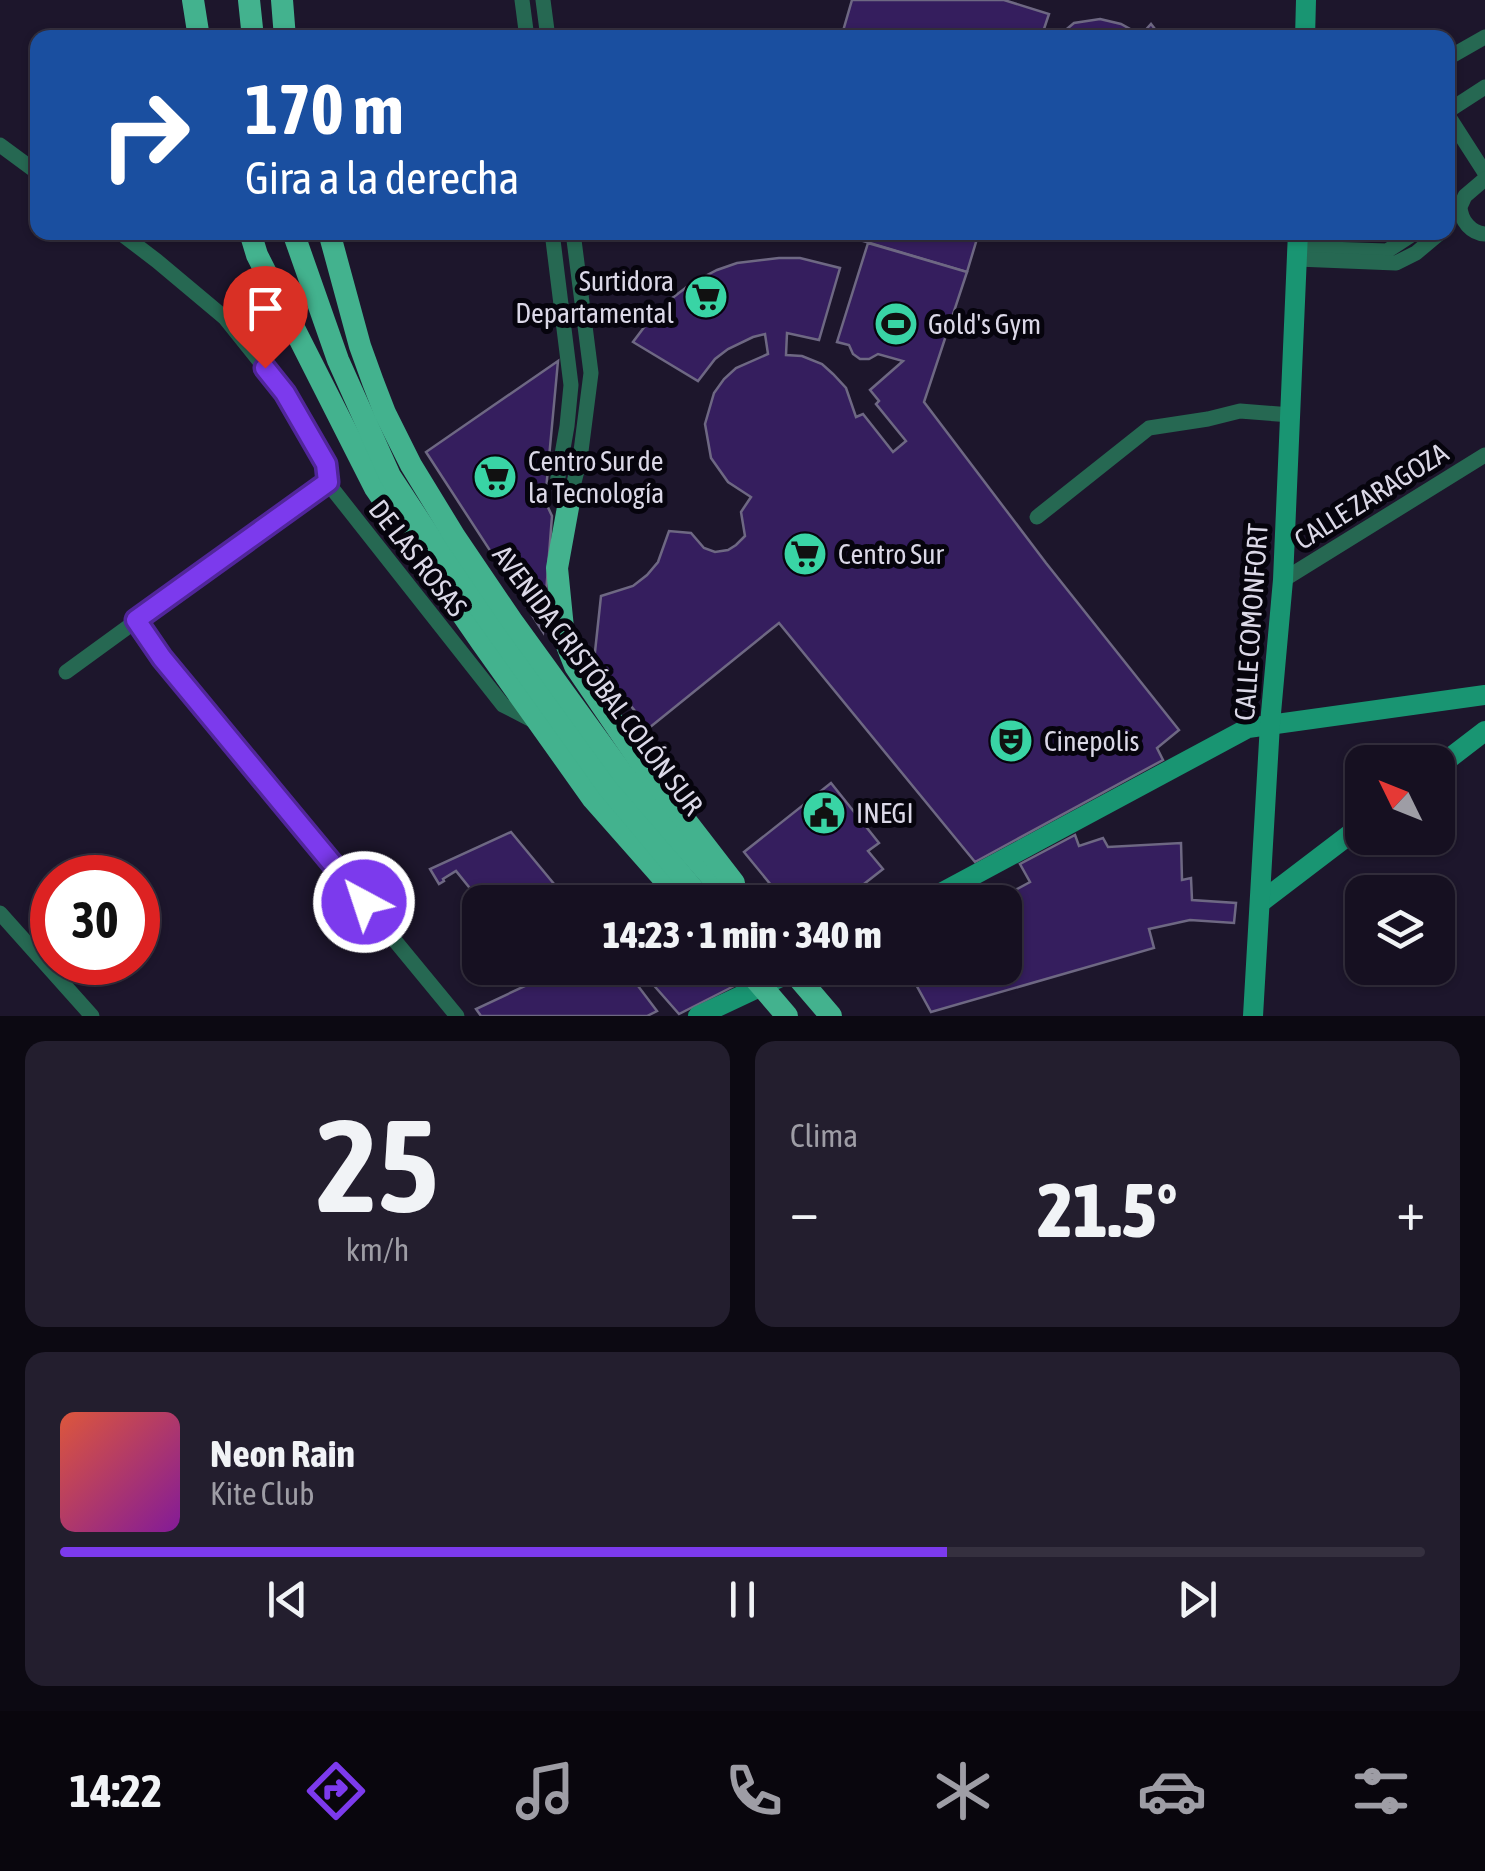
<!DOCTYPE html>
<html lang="es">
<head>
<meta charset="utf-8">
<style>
  :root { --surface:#161021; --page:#231e2e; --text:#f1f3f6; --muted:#9e9da5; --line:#35303f; --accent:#7c3aed }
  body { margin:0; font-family:"Asap Condensed",sans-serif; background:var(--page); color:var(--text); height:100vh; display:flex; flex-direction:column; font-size:38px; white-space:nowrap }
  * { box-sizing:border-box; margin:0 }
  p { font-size:32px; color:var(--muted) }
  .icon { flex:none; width:55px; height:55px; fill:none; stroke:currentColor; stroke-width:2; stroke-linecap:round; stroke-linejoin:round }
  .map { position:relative; height:1016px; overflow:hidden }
  .sheet { display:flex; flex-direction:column; gap:25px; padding:25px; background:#0c0912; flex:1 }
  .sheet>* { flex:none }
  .top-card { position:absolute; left:30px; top:30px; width:1425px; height:210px; border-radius:20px; box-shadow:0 2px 8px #0004,0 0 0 2px var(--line); background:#1a4fa0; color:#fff; overflow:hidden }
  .needle { width:65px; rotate:313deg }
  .tools { position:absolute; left:1345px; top:745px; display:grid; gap:20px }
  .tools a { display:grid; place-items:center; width:110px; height:110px; border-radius:20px; background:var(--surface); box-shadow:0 2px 8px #0004,0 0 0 2px var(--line); font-size:50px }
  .speed { position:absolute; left:30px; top:855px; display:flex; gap:20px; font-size:50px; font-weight:700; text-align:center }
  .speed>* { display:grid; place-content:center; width:130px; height:130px; border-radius:50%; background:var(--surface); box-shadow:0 2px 8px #0004,0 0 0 2px var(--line); line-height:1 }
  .speed .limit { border:15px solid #d22; background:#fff; color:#111 }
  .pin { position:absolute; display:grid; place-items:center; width:85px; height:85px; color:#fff; margin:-102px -42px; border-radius:50% 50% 50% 0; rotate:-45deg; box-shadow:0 0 10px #0007 }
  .pin .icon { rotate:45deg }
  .me { position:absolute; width:110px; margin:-55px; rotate:320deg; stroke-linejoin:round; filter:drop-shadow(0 0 8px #0008) }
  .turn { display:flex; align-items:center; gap:35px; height:210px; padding:0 50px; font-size:45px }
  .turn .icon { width:130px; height:130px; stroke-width:2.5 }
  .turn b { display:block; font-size:70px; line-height:85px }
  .big { font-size:75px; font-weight:800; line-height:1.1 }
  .sheet .tile { flex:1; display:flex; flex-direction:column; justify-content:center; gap:15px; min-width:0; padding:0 35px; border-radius:20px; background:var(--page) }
  .sheet .dial { align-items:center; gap:0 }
  .dial b { font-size:130px; line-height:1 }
  .song { display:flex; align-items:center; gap:30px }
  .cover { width:120px; height:120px; border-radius:15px; background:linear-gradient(135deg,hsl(10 70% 55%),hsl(290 70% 35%)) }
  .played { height:10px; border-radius:5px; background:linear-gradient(90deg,var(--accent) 65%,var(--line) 65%) }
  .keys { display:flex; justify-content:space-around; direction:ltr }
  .heat { display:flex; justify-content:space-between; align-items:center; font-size:55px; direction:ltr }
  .sheet .tiles { flex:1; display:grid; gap:25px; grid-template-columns:1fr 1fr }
  .tile:last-child { grid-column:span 2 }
  .trip { position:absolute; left:462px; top:885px; width:560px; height:100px; border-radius:20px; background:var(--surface); box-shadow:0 2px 8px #0004,0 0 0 2px var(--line); font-weight:800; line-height:100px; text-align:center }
  .dock { display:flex; height:160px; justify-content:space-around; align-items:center; background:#09060d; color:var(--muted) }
  .dock .icon { width:70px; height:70px }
  .dock .active { color:var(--accent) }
  .dock b { font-size:45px; color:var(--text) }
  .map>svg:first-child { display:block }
</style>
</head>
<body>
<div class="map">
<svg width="1485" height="1016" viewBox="0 0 1485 1016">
  <rect width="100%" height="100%" fill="#1d162c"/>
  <g fill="#351e5e" stroke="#6e6883" stroke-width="2.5">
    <path d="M852,0H1004L1049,14L1041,38H841Z"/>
    <path d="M1100,19L1121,24L1141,35L1151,24L1162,38H1056L1074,23Z"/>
    <path d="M833,232H979L967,272Z"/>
    <path d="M868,243L967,272L924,402L1046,563L1179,730L1157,748L1163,760L975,862L779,623L649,728L594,661L601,596L633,586L647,575L658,562L669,531L691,533L704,548L715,552L728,550L736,545L745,536L741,512L751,497L728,482L711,458L705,424L714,393L724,379L736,368L768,354L765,334L753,337L728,349L715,359L698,381L633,342L651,318L671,299L692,283L717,270L737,263L779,258H800L840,268L819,340L787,333L786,355L802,356L822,364L833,374L846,388L856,417L863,414L893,452L906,441L876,404L879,401L870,390L903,361L878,354L869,359H860L853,354L849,345L837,342Z"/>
    <path d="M558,361L545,501L552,516L543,632L426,452Z"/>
    <path d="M831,783L879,843L868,851L883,869L841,902H822L818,898L813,902H785L744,852Z"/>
    <path d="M511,832L569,902H481L456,871L443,879L444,881L439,884L430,869Z"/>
    <path d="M1075,835L1079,846L1103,838L1108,847L1181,843L1182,880L1191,878L1192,900L1236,903L1234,923L1190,920L1149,929L1154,948L931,1012L907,968H1005V902H993L1030,882L1020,864Z"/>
    <path d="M533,968H637L643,975L635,982L657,1011L647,1016H481L476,1009L542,978Z"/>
    <path d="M678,968H717L734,986L679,1014L650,981Z"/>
  </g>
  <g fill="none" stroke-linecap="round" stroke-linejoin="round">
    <g stroke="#266852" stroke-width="15">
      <path d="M522,0L527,38"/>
      <path d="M543,0L548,38"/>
      <path d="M1448,58L1485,37"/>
      <path d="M1485,87L1448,111L1449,117L1485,173"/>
      <path d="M0,145L38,173"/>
      <path d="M1485,179L1465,196L1460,207C1461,221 1471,233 1485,234"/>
      <path d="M119,232L157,261L225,318L285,393L326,464L327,482L503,705L534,721"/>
      <path d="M552,232L571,385L567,426L557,483L569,502"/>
      <path d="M1297,248L1387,251L1416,232"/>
      <path d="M1297,259L1396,263L1416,253L1441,232"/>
      <path d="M569,502L580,459L591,373L573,232"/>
      <path d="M1037,517L1149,428L1208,419L1240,411L1291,415"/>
      <path d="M1283,580L1485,455"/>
      <path d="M136,620L162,658L457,1016"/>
      <path d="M66,672L327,482"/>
      <path d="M0,913L92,1016"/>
    </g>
    <g stroke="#199572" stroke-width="20">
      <path d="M1305,38L1306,0"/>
      <path d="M1438,767L1485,731"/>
      <path d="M924,902L1248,728L1485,695"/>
      <path d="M1261,902L1362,825"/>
      <path d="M698,1016L800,968"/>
      <path d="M1253,1016L1270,724L1283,580L1298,232"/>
    </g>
    <g stroke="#43b28e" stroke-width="22">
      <path d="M193,0L199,38"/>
      <path d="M249,0L253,38"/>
      <path d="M282,0L285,38"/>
      <path d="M250,232L257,255L375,488L482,643L593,799L684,902"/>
      <path d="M293,232L338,360L390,476L438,549L608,787L704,902"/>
      <path d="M329,232L360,346L373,382L385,413L411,465L455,537L512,621L623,774L733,902"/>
      <path d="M569,502L557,568L564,638L575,666L639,760L734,883"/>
      <path d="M746,968L787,1016"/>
      <path d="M790,968L831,1016"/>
    </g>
  </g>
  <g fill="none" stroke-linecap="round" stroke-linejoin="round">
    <defs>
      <path id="route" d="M265,368L285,393L326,464L328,482L136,620L162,658L364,902"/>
    </defs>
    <use href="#route" stroke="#51269a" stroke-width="25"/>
    <use href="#route" stroke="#7c3aed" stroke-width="18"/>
  </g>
  <defs>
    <symbol id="supermarket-disc" viewBox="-11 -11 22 22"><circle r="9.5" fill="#39d4a5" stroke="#06040d"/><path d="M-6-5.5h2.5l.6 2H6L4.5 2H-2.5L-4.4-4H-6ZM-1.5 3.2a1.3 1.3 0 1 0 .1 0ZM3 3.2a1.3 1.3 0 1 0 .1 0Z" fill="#111"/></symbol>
    <symbol id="stadium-disc" viewBox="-11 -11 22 22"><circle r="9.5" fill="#39d4a5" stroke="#06040d"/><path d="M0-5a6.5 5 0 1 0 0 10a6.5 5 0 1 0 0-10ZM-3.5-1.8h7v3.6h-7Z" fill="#111"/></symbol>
    <symbol id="theatre-disc" viewBox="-11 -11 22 22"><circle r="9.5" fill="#39d4a5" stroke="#06040d"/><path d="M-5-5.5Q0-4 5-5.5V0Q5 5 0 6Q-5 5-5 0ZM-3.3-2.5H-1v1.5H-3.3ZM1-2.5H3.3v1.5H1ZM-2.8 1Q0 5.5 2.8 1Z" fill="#111"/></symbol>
    <symbol id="civic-disc" viewBox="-11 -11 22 22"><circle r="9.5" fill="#39d4a5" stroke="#06040d"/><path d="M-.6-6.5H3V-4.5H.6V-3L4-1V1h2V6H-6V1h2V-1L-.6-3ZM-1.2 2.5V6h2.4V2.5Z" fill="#111"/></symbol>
  </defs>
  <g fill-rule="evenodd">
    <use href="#supermarket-disc" x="681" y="272" width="50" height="50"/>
    <use href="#stadium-disc" x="871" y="299" width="50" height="50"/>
    <use href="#supermarket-disc" x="470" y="452" width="50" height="50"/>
    <use href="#supermarket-disc" x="780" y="529" width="50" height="50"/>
    <use href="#theatre-disc" x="986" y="716" width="50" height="50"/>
    <use href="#civic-disc" x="799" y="788" width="50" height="50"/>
  </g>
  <g text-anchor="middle" stroke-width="10" stroke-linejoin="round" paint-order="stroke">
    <g font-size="28" fill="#dbd8e7" stroke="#06040d" text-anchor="start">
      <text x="674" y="291" text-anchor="end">Surtidora<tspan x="674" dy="32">Departamental</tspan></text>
      <text x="928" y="334">Gold's Gym</text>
      <text x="528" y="471">Centro Sur de<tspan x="528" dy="32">la Tecnología</tspan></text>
      <text x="838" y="564">Centro Sur</text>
      <text x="1044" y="751">Cinepolis</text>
      <text x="856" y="823">INEGI</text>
    </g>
    <g font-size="28" fill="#dbd8e7" stroke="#06040d">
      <text transform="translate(1371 496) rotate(-32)" y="10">CALLE ZARAGOZA</text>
      <text transform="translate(418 558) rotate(52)" y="10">DE LAS ROSAS</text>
      <text transform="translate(1251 622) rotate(-86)" y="10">CALLE COMONFORT</text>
      <text transform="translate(598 680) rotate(53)" y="10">AVENIDA CRISTÓBAL COLÓN SUR</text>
    </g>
  </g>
</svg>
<div class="tools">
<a><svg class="needle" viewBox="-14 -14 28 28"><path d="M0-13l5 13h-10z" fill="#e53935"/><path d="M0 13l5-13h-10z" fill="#9e9da5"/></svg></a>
<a><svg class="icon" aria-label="layers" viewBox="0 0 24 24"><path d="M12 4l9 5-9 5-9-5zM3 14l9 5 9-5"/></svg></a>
</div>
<div class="speed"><div class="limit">30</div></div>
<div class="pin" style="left:265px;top:368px;background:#d93025"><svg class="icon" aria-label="arrive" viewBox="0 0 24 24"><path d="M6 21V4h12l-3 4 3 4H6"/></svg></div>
<svg class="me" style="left:364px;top:902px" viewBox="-20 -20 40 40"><circle r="17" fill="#7c3aed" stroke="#fff" stroke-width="3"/><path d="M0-11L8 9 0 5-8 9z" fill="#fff"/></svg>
<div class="trip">14:23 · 1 min · 340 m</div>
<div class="top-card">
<div class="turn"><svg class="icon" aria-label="right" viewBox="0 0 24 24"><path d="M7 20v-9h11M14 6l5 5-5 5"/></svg><div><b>170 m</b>Gira a la derecha</div></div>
</div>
</div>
<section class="sheet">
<div class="tiles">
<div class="tile dial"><b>25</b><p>km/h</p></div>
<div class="tile"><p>Clima</p>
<div class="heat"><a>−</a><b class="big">21.5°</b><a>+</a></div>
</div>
<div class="tile">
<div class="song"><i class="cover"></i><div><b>Neon Rain</b><p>Kite Club</p></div></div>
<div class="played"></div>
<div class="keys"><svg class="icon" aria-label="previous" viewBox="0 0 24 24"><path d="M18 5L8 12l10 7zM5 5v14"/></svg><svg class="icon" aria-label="pause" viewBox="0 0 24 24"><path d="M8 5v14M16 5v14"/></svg><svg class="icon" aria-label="next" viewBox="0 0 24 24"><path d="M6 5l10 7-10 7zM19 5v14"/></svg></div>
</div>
</div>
</section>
<nav class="dock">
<b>14:22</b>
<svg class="icon active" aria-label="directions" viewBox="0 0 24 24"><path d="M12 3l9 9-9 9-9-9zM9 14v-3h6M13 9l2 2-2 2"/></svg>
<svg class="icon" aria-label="music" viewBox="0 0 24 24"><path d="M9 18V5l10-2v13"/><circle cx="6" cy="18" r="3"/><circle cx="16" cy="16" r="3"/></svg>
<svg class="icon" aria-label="phone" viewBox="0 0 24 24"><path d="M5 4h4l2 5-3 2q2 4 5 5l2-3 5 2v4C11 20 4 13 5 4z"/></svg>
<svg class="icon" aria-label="climate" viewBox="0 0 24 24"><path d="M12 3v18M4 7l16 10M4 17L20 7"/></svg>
<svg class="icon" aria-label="car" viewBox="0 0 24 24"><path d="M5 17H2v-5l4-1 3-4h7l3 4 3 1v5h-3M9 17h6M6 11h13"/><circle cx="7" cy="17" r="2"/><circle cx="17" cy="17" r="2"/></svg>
<svg class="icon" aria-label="filters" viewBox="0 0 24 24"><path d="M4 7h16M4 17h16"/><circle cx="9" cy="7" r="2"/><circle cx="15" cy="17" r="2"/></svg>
</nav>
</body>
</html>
